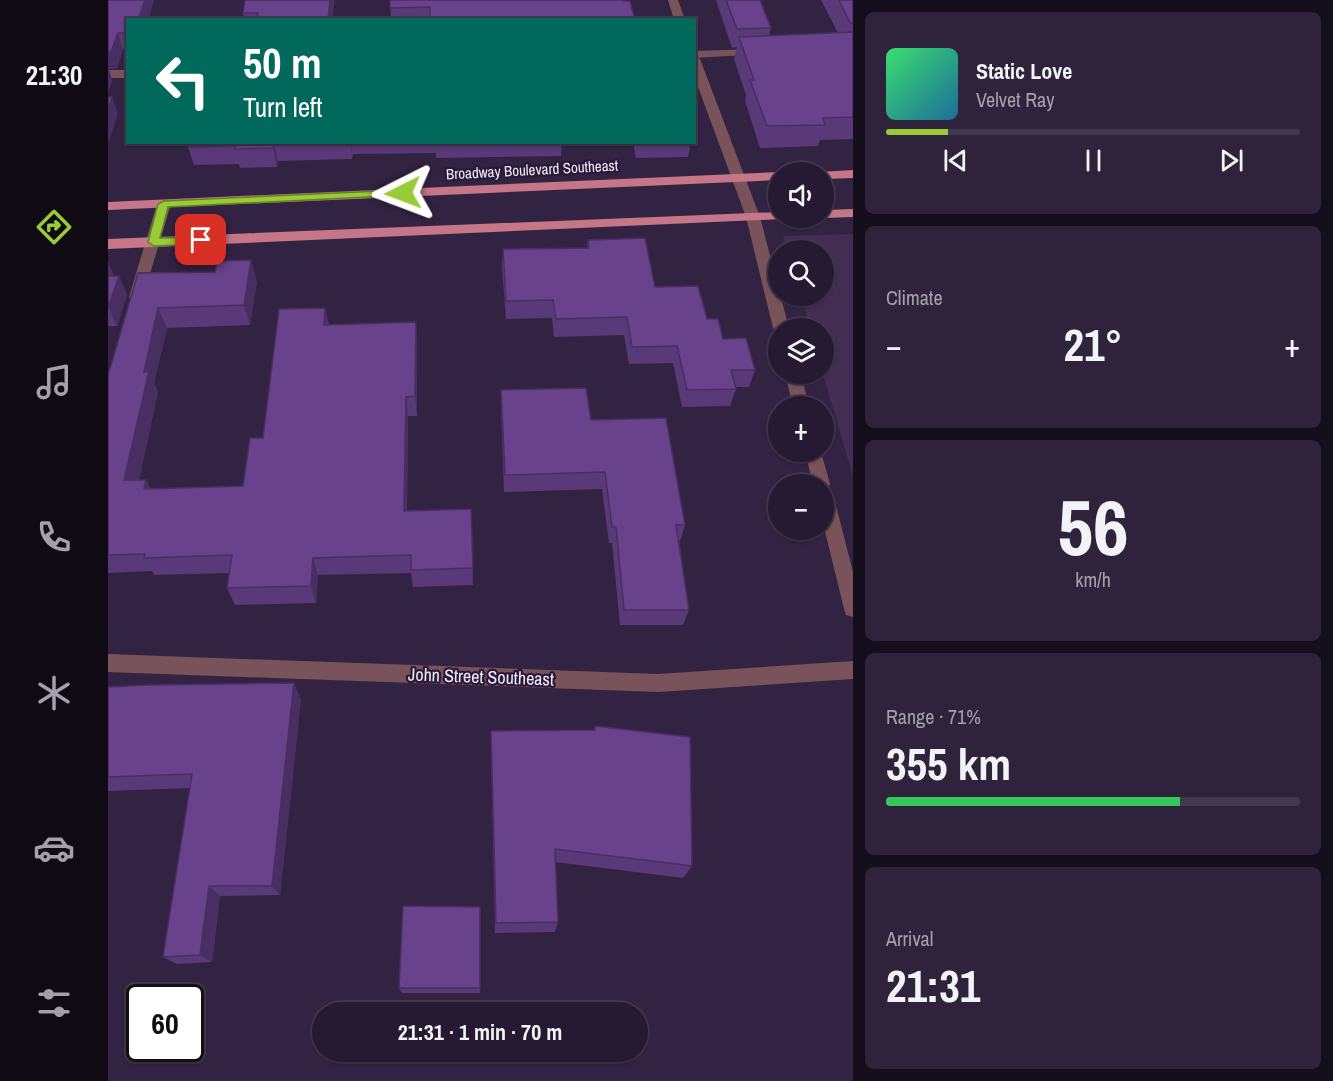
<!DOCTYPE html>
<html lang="en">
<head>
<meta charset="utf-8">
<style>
  :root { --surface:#261a32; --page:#2e233a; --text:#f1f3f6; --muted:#a4a1ac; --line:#42384d; --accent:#99cb36 }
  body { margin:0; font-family:"Archivo Narrow",sans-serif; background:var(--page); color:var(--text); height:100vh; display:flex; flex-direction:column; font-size:22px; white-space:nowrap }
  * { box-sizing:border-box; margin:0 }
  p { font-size:20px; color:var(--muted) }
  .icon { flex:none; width:33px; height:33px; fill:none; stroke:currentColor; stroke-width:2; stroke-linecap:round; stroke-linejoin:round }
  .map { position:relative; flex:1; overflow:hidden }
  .drawer { display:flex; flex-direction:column; gap:12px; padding:12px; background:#150e1c; width:480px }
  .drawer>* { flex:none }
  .banner { position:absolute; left:18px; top:18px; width:570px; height:126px; border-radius:0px; box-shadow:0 2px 4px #0004,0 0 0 2px var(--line); background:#00695c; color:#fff; overflow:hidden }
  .controls { position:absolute; left:660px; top:162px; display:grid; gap:12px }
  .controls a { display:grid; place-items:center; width:66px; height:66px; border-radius:50%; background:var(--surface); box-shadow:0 2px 4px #0004,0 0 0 2px var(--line); font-size:30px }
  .speed { position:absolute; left:18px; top:984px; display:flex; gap:12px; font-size:30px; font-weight:700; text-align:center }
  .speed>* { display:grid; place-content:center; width:78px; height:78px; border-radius:50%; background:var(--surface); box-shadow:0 2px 4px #0004,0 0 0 2px var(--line); line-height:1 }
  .speed .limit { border:3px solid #111; border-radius:9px; background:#fff; color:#111 }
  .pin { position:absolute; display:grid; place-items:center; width:51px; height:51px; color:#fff; margin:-26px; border-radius:12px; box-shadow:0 3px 9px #0006 }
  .me { position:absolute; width:66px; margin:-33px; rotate:267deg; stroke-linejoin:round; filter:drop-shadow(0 0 4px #0008) }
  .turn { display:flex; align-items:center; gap:21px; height:126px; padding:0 18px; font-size:27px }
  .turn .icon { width:78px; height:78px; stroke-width:2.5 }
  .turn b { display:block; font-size:42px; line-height:51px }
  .big { font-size:45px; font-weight:700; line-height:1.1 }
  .drawer .tile { flex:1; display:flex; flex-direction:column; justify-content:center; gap:9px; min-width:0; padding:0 21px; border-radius:9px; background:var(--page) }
  .drawer .dial { align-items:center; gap:0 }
  .dial b { font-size:78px; line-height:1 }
  .song { display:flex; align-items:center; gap:18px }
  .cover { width:72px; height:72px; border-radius:9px; background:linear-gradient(135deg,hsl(140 70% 55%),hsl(200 70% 35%)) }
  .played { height:6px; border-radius:3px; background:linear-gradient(90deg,var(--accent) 15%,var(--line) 15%) }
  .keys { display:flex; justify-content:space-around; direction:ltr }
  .heat { display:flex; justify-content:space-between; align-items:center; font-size:33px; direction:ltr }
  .charge { height:9px; border-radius:4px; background:linear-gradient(90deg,#34c759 71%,var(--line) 0) }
  .trip { position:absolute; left:204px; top:1002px; width:336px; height:60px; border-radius:30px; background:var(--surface); box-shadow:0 2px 4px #0004,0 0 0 2px var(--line); font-weight:700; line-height:60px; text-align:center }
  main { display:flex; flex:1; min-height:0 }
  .dock { display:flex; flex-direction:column; width:108px; justify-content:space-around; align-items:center; background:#0f0a14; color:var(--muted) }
  .dock .icon { width:42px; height:42px }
  .dock .active { color:var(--accent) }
  .dock b { font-size:27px; color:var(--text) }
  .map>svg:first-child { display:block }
</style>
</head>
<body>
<main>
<nav class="dock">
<b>21:30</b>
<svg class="icon active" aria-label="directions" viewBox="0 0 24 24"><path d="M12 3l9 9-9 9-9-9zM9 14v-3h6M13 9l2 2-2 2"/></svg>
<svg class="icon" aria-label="music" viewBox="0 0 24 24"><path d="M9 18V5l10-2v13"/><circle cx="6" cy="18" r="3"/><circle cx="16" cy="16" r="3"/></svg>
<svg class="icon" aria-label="phone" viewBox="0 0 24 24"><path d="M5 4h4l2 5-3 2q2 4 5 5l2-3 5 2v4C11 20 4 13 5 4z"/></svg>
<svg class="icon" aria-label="climate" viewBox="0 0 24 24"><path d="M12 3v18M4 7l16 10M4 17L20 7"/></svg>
<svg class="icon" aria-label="car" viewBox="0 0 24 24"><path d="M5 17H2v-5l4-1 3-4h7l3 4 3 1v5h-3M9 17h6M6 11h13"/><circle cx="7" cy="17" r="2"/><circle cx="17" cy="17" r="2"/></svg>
<svg class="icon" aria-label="filters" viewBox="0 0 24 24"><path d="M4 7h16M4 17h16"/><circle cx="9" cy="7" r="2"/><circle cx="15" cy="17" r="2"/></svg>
</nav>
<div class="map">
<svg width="745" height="1081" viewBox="0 0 745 1081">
  <rect width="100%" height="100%" fill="#332342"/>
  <path fill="#412e52" d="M745,234V477L715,374L716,328H702L693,296H716V250H680L675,236Z"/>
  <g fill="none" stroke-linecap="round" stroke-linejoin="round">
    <g fill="#79535a" fill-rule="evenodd">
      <path d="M650,49L654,50V54L586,58V51Z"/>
      <rect x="0" y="70" width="20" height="8"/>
      <path d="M56,200L63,204L35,297L33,301H23L21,297L49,204Z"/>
    </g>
    <g fill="#79535a" fill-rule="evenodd">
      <path d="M560,0H570L577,20H566Z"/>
      <path d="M586,56L592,59L652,217L681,328H670V333L665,328L638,217L586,76Z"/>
      <path d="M677,374H693L701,406H685Z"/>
      <path d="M697,452H713L722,484L720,488L725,494L745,572V617L738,615L736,609L716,527V484H705Z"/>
      <path d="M0,654L550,674L745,661V679L550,692L0,672Z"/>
    </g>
    <g fill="#c67787" fill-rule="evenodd">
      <path d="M745,170V178L716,179V172H711Z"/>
      <path d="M670,172H672L670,180L0,210V202Z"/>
      <path d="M745,209V217L716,218H713H716V210Z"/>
      <path d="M670,212V218H676L675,219L0,249V239Z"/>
    </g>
  </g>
  <g fill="#593977">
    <path d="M0,0H46L40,20H20V49H15L9,68L1,69L4,80L0,93Z"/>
    <path d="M137,0L224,20H136L135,13Z"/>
    <path d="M282,0L527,20H283Z"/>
    <path d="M608,0H652L663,28L661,36L730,33L713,0H745V139L712,140L710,146L652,148L637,101L638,95L626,59L629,47L624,48Z"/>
    <path d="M81,142H454L453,156L328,158V153L245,154L244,159L170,161L169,167L132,168L131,164L86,165L80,147Z"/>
    <path d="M525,142H583L580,157L528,158Z"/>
    <path d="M480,240L547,287L599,319L615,339L647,370L641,387H628V389L622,406L574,407L565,363L521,364L516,335L446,337L444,318L398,319L394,267L395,249L479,248Z"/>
    <path d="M0,262L6,276H11L19,295L9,326H0Z"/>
    <path d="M30,273L149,281L142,325L59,328L46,383L50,391L31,480L43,489L135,486L155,438L217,308L221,325L309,343V416H300L299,511L363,509L365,585L305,587L303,573L210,575L208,603L127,605L119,588L122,573L46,575L44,571L0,573V373L1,372Z"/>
    <path d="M393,390L483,420L577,525L572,541H571L581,610L575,625H512L504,543H501L494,489L396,492L393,408Z"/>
    <path d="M0,687L193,699L172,895L112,896L104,962L69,964L55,957L82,788L0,791Z"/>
    <path d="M487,726L584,866L575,878L447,862L450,922L447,932L387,933L383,747V731L486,730Z"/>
    <path d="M372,907V993H294L291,988Z"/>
  </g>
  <g fill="#492e61">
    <path d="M37,0H46L40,20H30Z"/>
    <path d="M222,0H227L224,20H220Z"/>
    <path d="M10,33L15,49L9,68L1,69L4,80L0,93V52Z"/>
    <path d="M4,97L10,113L0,145V110Z"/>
    <path d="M166,142L170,161L169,167L165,148Z"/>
    <path d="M242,142H243L244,159Z"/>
    <path d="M143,260L149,281L142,325L136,305Z"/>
    <path d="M0,262L8,281L0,286Z"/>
    <path d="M11,276L19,295L9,326L1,308Z"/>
    <path d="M50,308L59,328L46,383L50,391L27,499L16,480L36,372Z"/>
    <path d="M217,308L221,328L216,325Z"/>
    <path d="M308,322L309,343V416L307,396Z"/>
    <path d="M298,397L300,416L298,529L296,511Z"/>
    <path d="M38,480L48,498L36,489Z"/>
    <path d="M205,558L210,575L208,603L203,586Z"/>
    <path d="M186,683L193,699L172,895L164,886Z"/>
    <path d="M101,886L112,896L104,962L92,955Z"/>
  </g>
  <g fill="#68428a" stroke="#492e61" stroke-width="1.5">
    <path d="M0,0H37L30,20H20V33H10L3,52H0Z"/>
    <path d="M137,0H222L220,20H149L150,13H135Z"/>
    <path d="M282,0H516V1H522L527,20H322V7L282,8Z"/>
    <path d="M618,0H652L663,28L629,29Z"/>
    <path d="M731,0H745V23H742Z"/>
    <path d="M745,32V117L715,118L717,125L659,126L642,80H646L631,37Z"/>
    <path d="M0,97H4L0,110Z"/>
    <path d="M81,142H166L165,148L127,149L128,146L80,147Z"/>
    <path d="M537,238L547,287L590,286L599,319H610L615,339L638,338L647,370H623L628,389L579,390L569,346L524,347L519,317L448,319L445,300L398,301L395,249L481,248L480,240Z"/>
    <path d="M143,260L136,305L50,308L36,372L41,371L16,480H38L36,489L135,486L142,438H155L171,309L217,308L216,325L308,322L307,396L298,397L296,511L363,509L365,568L303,570V555L205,558L203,586L119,588L124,555L36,558L37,554L0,555V373L1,372L30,273L107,272L109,261Z"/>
    <path d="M0,276H11L0,308Z"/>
    <path d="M478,388L483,420L558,418L577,525H568L581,610H516L508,527H504L497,472L397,475L393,390Z"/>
    <path d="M186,683L164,886H101L92,955L55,957L84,774L0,777V687L41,685Z"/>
    <path d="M487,726L582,737L584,866L447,849L450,922L388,923L383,731L487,730Z"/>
    <path d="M295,906L372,907V988H291Z"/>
  </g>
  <path fill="#99cb36" stroke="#638423" stroke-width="1.5" d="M295,190L298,191V195L60,207L52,238L93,237L99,240L93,244L46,246L40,242L50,204L56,201Z"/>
  <g text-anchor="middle" stroke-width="4.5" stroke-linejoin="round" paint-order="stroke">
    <g font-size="15" fill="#f3eafe" stroke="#291a37">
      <text transform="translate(424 170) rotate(-3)" y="5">Broadway Boulevard Southeast</text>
    </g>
    <g font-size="18" fill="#f3eafe" stroke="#291a37">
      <text transform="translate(373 677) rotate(2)" y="6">John Street Southeast</text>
    </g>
  </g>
</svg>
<div class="controls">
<a><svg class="icon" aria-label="sound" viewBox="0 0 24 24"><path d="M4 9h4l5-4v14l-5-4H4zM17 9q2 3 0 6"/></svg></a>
<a><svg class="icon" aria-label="search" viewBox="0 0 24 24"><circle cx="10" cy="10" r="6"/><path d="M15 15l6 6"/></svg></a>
<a><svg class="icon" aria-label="layers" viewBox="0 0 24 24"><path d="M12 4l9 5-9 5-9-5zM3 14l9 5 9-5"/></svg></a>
<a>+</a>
<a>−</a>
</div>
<div class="speed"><div class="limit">60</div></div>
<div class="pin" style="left:93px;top:240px;background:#d93025"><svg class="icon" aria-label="arrive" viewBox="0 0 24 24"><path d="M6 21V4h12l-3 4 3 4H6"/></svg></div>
<svg class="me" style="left:295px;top:193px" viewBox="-20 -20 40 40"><path d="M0-17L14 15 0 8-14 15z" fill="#99cb36" stroke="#fff" stroke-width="4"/></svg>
<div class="trip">21:31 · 1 min · 70 m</div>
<div class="banner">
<div class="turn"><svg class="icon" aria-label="left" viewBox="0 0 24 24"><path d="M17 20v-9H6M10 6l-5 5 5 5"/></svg><div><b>50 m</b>Turn left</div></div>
</div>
</div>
<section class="drawer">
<div class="tile">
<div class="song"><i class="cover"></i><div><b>Static Love</b><p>Velvet Ray</p></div></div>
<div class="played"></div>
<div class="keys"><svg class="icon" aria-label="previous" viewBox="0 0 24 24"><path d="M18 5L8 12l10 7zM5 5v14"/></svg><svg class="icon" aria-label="pause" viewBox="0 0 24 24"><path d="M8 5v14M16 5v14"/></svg><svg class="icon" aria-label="next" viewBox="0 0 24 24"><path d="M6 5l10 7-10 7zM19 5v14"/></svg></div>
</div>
<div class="tile"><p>Climate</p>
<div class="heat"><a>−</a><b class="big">21°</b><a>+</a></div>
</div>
<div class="tile dial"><b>56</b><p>km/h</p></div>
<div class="tile"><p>Range · 71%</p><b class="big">355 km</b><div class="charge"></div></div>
<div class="tile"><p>Arrival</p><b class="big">21:31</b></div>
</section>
</main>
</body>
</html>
